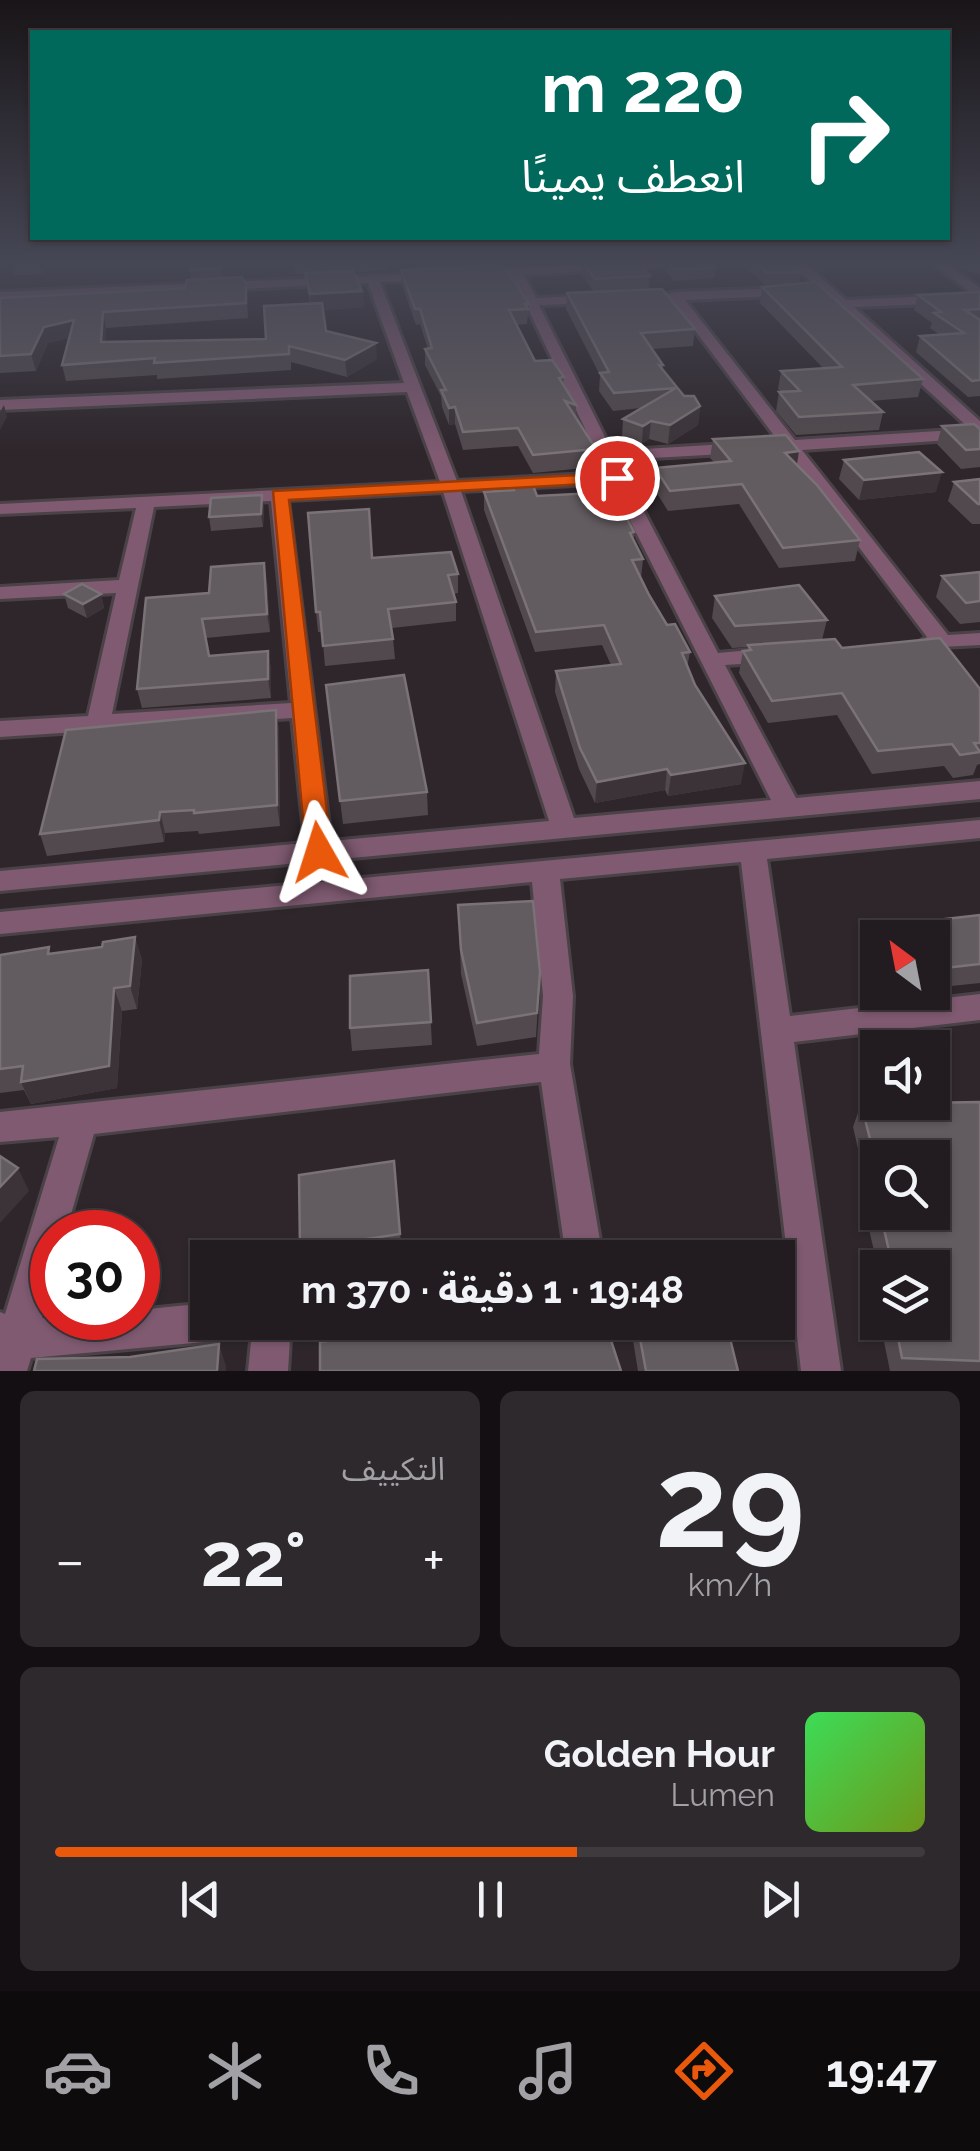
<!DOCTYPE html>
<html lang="ar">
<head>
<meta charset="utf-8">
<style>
  :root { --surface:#221c20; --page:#2e292d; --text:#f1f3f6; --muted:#a2a1a5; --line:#3f3a3e; --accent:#ea580c }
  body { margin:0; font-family:Raleway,"Noto Sans Arabic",sans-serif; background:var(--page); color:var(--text); direction:rtl; height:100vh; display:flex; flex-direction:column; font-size:38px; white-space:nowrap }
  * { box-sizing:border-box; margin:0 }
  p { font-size:32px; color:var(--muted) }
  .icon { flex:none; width:55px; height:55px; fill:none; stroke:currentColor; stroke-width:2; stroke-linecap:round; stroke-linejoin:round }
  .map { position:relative; height:1371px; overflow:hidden; direction:ltr }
  .side { display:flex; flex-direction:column; gap:20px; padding:20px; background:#130f12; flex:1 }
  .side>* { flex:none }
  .top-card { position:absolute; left:30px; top:30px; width:920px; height:210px; border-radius:0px; box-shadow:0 2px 8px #0004,0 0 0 2px var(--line); direction:rtl; background:#00695c; color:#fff; overflow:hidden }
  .needle { width:65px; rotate:328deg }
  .tools { position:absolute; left:860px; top:920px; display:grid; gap:20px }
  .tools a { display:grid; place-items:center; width:90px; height:90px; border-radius:0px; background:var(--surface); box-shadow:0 2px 8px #0004,0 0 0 2px var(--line); font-size:50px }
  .speed { position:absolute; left:30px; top:1210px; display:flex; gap:20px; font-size:50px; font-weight:700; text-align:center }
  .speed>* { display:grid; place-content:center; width:130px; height:130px; border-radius:50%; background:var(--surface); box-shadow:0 2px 8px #0004,0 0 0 2px var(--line); line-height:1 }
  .speed .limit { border:15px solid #d22; background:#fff; color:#111 }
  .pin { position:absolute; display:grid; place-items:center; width:85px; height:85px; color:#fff; margin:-42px; border:5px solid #fff; border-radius:50%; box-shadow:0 2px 10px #0007 }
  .me { position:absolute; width:110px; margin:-55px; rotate:354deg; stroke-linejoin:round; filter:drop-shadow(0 0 8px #0008) }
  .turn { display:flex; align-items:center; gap:35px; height:210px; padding:0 40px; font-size:45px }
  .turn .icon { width:130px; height:130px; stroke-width:2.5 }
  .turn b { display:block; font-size:70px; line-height:85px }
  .big { font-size:75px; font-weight:700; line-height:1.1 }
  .side .widget { flex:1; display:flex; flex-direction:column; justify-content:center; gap:15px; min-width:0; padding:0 35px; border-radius:15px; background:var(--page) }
  .side .dial { align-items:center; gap:0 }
  .dial b { font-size:130px; line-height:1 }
  .song { display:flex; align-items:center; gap:30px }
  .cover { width:120px; height:120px; border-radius:15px; background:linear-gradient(135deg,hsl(130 70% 55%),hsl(80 70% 35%)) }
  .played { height:10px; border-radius:5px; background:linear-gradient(90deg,var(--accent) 60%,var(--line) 60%) }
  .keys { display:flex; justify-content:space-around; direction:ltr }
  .heat { display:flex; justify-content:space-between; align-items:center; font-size:55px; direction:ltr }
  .side .tiles { flex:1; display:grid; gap:20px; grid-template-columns:1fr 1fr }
  .widget:last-child { grid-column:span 2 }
  .trip { position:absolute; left:190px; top:1240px; width:605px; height:100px; border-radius:0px; background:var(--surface); box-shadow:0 2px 8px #0004,0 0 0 2px var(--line); font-weight:700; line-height:100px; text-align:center; direction:rtl }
  .menu { display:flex; height:160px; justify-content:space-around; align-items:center; background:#0e0b0d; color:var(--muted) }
  .menu .icon { width:70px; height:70px }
  .menu .active { color:var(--accent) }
  .menu b { font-size:45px; color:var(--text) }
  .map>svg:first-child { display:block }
</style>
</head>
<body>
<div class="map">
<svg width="980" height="1371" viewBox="0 0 980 1371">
  <rect width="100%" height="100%" fill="#2e262b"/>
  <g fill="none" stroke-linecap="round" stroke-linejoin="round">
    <defs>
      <g id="minor">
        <path d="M675,260H770L524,275L536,298L597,295L603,299L597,303L539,305L612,451L742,443L750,448L742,453L617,460L718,653L772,648L783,655L772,662L725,665L796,798L980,781V799L0,891V871L305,843L292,718L0,737V721L88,716L116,593L0,599V587L119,580L136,508L0,514V504L440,482L407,392L0,410V400L404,383L368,283L0,300V292L435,273L437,276L431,280L380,282L457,481L606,473L512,275L478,277L472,273L474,270ZM611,483L771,800L574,818L461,491ZM443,492L549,821L331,841L288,500ZM271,501L291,703L112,714L154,507Z"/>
        <path d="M788,260H801L846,300L973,294L928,260H942L980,288V302L854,307L980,421V438L802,450L948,635L980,633V645L921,648L918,643L927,637L786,451L778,449L776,446L779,442L672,300L658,297L675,292L816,287ZM824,294L837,307L970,429L795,440L685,300Z"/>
        <path d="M980,820V838L767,859L790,1016L980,994V1020L794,1042L841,1371H801L792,1291L778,1292V1258H773L787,1254L741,862L560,879L573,996L570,1064L603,1258H566L541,1082L94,1134L66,1232H52V1280L42,1318H138V1310L208,1303V1322H234L229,1336L215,1341L31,1358L27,1371H0V1312L5,1314L59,1137L0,1142V1112L539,1054L543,996L532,882L0,934V912Z"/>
        <path d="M253,1322H291L288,1371H248Z"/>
      </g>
    </defs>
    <use href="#minor" stroke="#4a4247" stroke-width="6"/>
    <use href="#minor" fill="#7f5a71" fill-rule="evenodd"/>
  </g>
  <g fill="#51494d" fill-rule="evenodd">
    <path d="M11,260H49L42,274L14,275Z"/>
    <path d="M224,260L222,278L191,279L190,270Z"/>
    <path d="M294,260H386L387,270L353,272L362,291L364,307L323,310L326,331L377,359L347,377L291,362V370L157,379V375L66,381L62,365L69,338L48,343L36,371L0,373V298L246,284L248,318L106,328L105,342L266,339L310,304L305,274H295Z"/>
    <path d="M415,260H493V265L419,268Z"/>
    <path d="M550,260H594L552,262Z"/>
    <path d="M610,260H642V266L650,276L649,289L695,329L693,346L652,349L663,365V370L684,396L700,406L698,425L668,444L649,439L642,444L622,437L623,419L641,408L613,411L599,391L600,375L566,309L567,293L594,292L582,275V262Z"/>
    <path d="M666,260L715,268L714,278L674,281L665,270Z"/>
    <path d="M744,260H795L798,263L797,268L801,272L799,284L923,379L918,397L871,401L883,412L879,430L796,435L776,411L779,392H782L778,389L781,371L823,368L760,303L762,287L797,284L765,285L743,265Z"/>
    <path d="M953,260H980V274L962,270L953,263Z"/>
    <path d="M401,270L529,304L527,324L516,325L535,361L564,377L563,384L576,405V418L596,449L595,467L533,473L518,446L463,450L455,424L449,425L442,407L441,396L425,365V349H428L420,324L416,325L402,285Z"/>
    <path d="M980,292V396L968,397L916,352L920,336L940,335L930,328L932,323L914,310L918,295Z"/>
    <path d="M942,426L980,429V467L961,469L937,444Z"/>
    <path d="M713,439L797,465L860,540L855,561L779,568L739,504L668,511L653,487L655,468L714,462L710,458Z"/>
    <path d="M844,460L936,492L859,500L839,479Z"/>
    <path d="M980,479V524H972L948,501L954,482Z"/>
    <path d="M512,485L537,496L634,532V540L643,559L641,578L667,625L690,652L687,668L741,784L668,796L665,790L595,803L579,769L555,692L556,671L611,665L602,645L535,652L484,510V492L512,490Z"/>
    <path d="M262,495L264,508L263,527L211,531L209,517Z"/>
    <path d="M372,558L458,574V593L453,594L456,602V621L392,628L395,659L325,666L322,632H318L316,612Z"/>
    <path d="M980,572V622L960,624L936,597L942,576Z"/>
    <path d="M267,581L270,632L206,638L209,656L268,651L271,670V698L142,708L137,689L209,593Z"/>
    <path d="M64,594H101L104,608L87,618L68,608Z"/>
    <path d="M715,596L827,620L822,640L842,648L980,689V764L977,765L973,775L953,778L944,766L872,774L837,715L768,723L739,673L743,651L747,650L748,647L732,648L712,618Z"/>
    <path d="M326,685L427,792L428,815L343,824Z"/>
    <path d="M276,710L279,731L280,826L199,834L198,831L165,833L164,842L47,856L40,834Z"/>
    <path d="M458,905L540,972L536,1037L477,1046L461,974Z"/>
    <path d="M980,915V983L932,988V938Z"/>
    <path d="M910,923L918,938H905Z"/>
    <path d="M135,937L142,960L137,1009L122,1011L117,1088L31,1104L24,1090L0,1093V955L51,954L102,947Z"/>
    <path d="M428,970L432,1045L352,1051L350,1028Z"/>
    <path d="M980,1102V1371H890L880,1322H932V1268H878L864,1208L869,1196L853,1127L861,1104ZM878,1158L932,1212H878Z"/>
    <path d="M394,1161L402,1256L302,1258L300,1249Z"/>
    <path d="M630,1322H726L738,1371H638Z"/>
  </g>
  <g fill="#3b3338">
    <path d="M39,260H49L42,274Z"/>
    <path d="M362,291L364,307L312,310L310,294Z"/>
    <path d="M103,312L106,328L105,358L101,342Z"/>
    <path d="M74,320L78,336L48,343L36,371L31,354L44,327Z"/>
    <path d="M376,343L377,359L347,377L345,360Z"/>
    <path d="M4,405L7,417L0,430V412Z"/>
    <path d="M700,406L698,425L668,444L670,425Z"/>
    <path d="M455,407V424L449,425V408Z"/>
    <path d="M651,421L649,439L642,444L643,426Z"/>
    <path d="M799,451L796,471L785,453Z"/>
    <path d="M942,472L936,492L859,500L864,480Z"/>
    <path d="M262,495L264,508L263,527L261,514Z"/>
    <path d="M264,563L267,581L270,632L267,614Z"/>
    <path d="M101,594L104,608L87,618L83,604Z"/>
    <path d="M268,651L271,670V698L268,679Z"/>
    <path d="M276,710L279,731L280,826L277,805Z"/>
    <path d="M745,763L741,784L668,796L671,775Z"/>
    <path d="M667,769L665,790L595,803L597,782Z"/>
    <path d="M160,812L165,833L164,842L159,820Z"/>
    <path d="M135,937L142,960L137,1009L130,986Z"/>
    <path d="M114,988L122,1011L117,1088L31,1104L21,1082Z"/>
    <path d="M18,1168L29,1191L0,1223V1187Z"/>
    <path d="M219,1344L226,1366V1371H217Z"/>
  </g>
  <g fill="#625b5f" stroke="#7a7276" stroke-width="2.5">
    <path d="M191,260H222L220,269L190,270Z"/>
    <path d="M294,260H340L294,263Z"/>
    <path d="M610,260H640L639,262L650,276L595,279L582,262Z"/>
    <path d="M666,260H708L715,268L675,270Z"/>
    <path d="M753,260H795L798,263H791L801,272L767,273Z"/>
    <path d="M503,265L529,304H525L528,309L509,310L535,361L552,360L564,377L559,378L576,405L565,401L596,449L533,455L518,428L463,432L455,407L449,408L441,390H446L425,349L432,348L420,309H415L401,270Z"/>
    <path d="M353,271L362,291L310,294L305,273Z"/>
    <path d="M242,277L246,284V303L103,312L101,342L266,339L264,306L322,303L326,331L376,343L345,360L289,346V354L154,363L155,358L62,365L74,320L44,327L31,354L0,356V298L174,289L185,288L187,280Z"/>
    <path d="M816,282L923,379L853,385L883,412L799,417L779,392L800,391L781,371L842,367L762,287Z"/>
    <path d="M662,289L695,329L641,333L663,365H659L684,396H694L700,406L670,425L651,421L643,426L623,419L676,388L614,393L600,373L609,372L567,293Z"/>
    <path d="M980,292V309L965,310L980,320V380L972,381L920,336L964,333L934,313L941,312L918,295Z"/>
    <path d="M974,424L980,429V449L966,450L942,426Z"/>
    <path d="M786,435L799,451L785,453L817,485L860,540L783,548L742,484L670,491L655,468L731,461L713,439Z"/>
    <path d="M919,452L942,472L864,480L844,460Z"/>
    <path d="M980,479V504H978L954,482Z"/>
    <path d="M532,483L537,496L613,492L634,532L630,533L643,559L632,560L649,595L667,625L675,624L690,652L682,653L695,685L745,763L671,775L667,769L597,782L580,748L556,671L621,664L604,625L536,632L484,492L514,490L512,485Z"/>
    <path d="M262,495L261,514L209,517L211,498Z"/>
    <path d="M369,509L372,558L451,552L458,574L448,575L456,602L388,609L393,639L323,646L320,612H316L308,513Z"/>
    <path d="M264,563L267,614L202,619L209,656L268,651V679L137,689L146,598L209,593L211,567Z"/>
    <path d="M980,572V601L966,603L942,576Z"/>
    <path d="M82,584L101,594L83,604L64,594Z"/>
    <path d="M799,585L827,620L735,626L715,596Z"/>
    <path d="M940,638L980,689V743H974L980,752L960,755L952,744L878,751L842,693L772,701L743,651L751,650L748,645L835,639L842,648Z"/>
    <path d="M404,675L427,792L340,801L326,685Z"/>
    <path d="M276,710L277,805L194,813V810L160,812L159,820L40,834L66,730Z"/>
    <path d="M533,901L540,972L537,1013L477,1023L461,950L458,905Z"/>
    <path d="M980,915V964L936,969L932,964V938H918L910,923Z"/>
    <path d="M135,937L130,986L114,988L109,1066L21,1082L23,1066L0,1069V955L49,947L48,954L102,947L103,942Z"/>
    <path d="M428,970L431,1022L350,1028V976Z"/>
    <path d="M980,1102V1361L902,1358L895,1322H932V1268H893L880,1212H932V1158H878V1170L861,1104Z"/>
    <path d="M0,1156L18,1168L0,1187Z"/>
    <path d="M394,1161L400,1234L300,1249L299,1175Z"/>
    <path d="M873,1185H878V1202Z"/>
    <path d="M427,1322H498L499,1326L510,1322H605L621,1371H320V1342L410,1330L409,1325Z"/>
    <path d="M637,1322H726L738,1371H646Z"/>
    <path d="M219,1344L217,1371H34L37,1359L130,1357Z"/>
  </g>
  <linearGradient id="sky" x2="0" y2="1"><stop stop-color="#191518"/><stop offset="0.58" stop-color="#464755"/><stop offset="1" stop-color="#464755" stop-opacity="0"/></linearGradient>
  <rect width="980" height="452" fill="url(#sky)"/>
  <path fill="#ea580c" stroke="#983908" stroke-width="2.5" d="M617,473L623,475V482L289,500L332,852L329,858H309L306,852L273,491Z"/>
</svg>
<div class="tools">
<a><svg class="needle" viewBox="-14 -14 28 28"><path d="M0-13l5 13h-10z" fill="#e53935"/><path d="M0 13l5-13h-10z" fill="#a2a1a5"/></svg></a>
<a><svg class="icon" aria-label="sound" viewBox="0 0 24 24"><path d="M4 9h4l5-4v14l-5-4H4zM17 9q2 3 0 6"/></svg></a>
<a><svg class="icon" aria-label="search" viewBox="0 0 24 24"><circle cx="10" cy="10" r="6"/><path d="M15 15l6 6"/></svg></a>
<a><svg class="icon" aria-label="layers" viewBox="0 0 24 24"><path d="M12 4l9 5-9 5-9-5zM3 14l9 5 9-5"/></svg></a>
</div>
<div class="speed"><div class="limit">30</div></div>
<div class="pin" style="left:617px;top:478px;background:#d93025"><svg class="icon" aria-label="arrive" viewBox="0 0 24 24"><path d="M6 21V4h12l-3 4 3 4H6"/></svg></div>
<svg class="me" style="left:319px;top:852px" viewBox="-20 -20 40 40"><path d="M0-17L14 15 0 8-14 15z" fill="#ea580c" stroke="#fff" stroke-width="4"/></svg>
<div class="trip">19:48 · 1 دقيقة · 370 m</div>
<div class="top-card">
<div class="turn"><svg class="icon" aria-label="right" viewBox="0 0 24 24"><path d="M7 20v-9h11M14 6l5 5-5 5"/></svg><div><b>220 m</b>انعطف يمينًا</div></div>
</div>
</div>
<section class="side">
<div class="tiles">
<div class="widget dial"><b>29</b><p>km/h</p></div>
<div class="widget"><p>التكييف</p>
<div class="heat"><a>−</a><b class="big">22°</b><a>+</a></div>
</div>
<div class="widget">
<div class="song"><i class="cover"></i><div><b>Golden Hour</b><p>Lumen</p></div></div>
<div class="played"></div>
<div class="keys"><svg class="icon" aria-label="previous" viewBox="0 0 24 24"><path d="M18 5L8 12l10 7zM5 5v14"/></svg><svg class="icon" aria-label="pause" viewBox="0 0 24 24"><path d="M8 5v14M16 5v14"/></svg><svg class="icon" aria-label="next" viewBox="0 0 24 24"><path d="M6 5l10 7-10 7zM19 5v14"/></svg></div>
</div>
</div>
</section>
<nav class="menu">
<b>19:47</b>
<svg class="icon active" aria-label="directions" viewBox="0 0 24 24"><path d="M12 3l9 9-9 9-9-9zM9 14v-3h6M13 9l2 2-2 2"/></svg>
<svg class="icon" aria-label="music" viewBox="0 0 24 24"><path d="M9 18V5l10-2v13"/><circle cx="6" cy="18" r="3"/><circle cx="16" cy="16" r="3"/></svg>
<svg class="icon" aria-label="phone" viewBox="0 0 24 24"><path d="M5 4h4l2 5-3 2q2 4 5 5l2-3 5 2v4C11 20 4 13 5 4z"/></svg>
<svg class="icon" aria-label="climate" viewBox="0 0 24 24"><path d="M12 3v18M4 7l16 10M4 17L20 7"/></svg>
<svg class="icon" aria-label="car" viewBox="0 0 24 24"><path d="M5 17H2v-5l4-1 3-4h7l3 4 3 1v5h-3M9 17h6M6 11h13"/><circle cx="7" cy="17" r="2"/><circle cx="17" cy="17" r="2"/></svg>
</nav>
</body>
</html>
